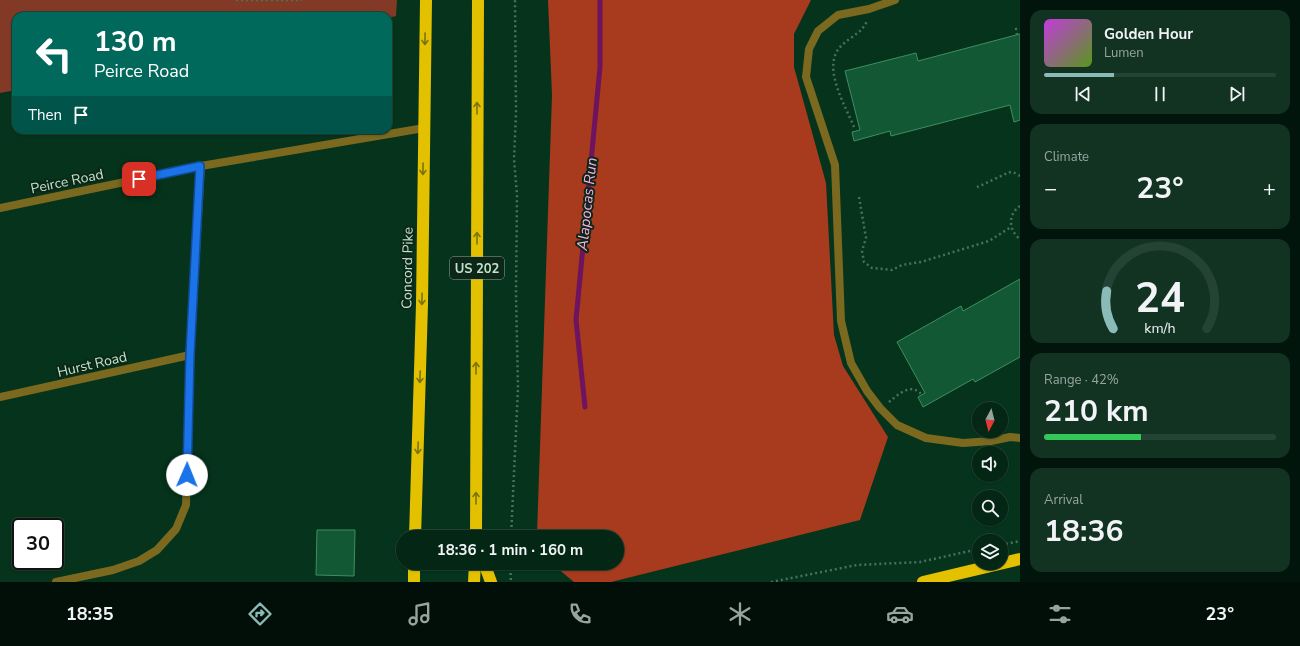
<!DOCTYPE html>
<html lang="en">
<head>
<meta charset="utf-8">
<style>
  :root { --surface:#042615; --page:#123222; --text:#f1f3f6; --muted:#97a5a0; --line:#254334; --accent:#8bbbb9 }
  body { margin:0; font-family:"Nunito Sans",sans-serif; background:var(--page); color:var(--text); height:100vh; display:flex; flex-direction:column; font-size:15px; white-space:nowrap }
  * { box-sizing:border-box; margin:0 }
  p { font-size:13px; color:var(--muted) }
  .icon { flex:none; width:22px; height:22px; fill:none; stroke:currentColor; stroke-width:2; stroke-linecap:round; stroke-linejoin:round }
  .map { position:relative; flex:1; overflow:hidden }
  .drawer { display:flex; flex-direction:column; gap:10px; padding:10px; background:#02150c; width:280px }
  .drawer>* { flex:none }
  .banner { position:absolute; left:12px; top:12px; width:380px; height:122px; border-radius:12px; box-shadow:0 1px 3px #0004,0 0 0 1px var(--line); background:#00695c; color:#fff; overflow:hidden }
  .needle { width:26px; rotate:187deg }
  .tools { position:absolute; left:972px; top:402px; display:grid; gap:8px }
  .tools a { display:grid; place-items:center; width:36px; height:36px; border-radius:50%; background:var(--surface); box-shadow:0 1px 3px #0004,0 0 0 1px var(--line); font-size:20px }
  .speed { position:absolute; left:12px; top:518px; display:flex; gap:8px; font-size:20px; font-weight:700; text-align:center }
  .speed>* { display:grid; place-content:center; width:52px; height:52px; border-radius:50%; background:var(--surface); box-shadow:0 1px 3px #0004,0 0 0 1px var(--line); line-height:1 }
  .speed .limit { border:2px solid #111; border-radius:6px; background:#fff; color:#111 }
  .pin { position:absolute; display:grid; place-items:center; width:34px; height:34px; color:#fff; margin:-17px; border-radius:8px; box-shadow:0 2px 6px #0006 }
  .me { position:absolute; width:44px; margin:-22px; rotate:1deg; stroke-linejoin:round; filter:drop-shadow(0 0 3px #0008) }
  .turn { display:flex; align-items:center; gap:14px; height:84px; padding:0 16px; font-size:18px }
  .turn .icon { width:52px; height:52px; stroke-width:2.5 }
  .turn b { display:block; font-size:28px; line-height:34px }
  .then { display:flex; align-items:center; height:38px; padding:0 16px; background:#0003; gap:8px; font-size:15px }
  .big { font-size:30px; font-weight:700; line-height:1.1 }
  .drawer .widget { flex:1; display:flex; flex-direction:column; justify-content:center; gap:6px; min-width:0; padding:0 14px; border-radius:12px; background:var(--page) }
  .drawer .dial { align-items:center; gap:0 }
  .dial svg { height:104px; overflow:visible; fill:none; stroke:var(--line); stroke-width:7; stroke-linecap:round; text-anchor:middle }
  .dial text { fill:var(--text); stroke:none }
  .song { display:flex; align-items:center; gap:12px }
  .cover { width:48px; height:48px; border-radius:6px; background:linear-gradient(135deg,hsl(290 70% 55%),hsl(90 70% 35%)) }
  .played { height:4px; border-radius:2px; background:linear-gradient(90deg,var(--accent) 30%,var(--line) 30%) }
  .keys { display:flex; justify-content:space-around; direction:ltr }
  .heat { display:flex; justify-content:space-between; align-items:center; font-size:22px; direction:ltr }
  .charge { height:6px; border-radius:3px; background:linear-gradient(90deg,#34c759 42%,var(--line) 0) }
  .trip { position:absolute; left:396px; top:530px; width:228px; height:40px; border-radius:20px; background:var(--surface); box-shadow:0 1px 3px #0004,0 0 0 1px var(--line); font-weight:700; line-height:40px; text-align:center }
  .tabs { display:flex; height:64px; justify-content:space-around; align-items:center; background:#020f08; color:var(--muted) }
  .tabs .icon { width:28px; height:28px }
  .tabs .selected { color:var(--accent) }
  .tabs b { font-size:18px; color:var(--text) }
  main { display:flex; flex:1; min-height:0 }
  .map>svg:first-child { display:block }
</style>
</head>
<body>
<main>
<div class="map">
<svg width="1020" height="582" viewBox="0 0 1020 582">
  <rect width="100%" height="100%" fill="#05331c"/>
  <path fill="#823a27" d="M0,0H397L396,16L388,18V16H16V90L0,93Z"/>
  <path fill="#a83a1d" d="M548,0H811L794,34V67L826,183L834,335L843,366L888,437L860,520L611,582H574L551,563H617V537H538L537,534L552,95Z"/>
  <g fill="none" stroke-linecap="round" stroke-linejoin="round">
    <path stroke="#6e1360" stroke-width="5" d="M585,407L576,320L600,67V0"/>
  </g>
  <g fill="#135834" stroke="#3e8f60">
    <path d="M1020,34V120L1014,122L1010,105L891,136L890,131L854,141L852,132L860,130L845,71L916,53L918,61Z"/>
    <path d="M1020,279V357L975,382L973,379L923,407L918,397L925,393L897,342L961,306L963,311Z"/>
    <path d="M317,530H355L354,576L316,575Z"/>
  </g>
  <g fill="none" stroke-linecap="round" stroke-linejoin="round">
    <g stroke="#48735b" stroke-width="2.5" stroke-dasharray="2 3" stroke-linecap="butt">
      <path d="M236,0H302"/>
      <path d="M1017,35L1016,29L1020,28"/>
      <path d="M854,127C845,105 821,66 841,46C850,37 862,33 867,21"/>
      <path d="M977,187C983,185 1008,172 1011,172C1014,172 1018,175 1020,176"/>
      <path d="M859,197L866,238L862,251L864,262L872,268L892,270L902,265L921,262L989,241L1011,227"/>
      <path d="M1020,206C1008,214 1008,230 1020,239"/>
      <path d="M889,402C899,394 911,382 922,395"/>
      <path d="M511,537L518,388L516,295L517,195L514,159L516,113L515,0"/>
      <path d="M1001,545L1020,541"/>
      <path d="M510,563L511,582"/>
      <path d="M771,582L857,565L920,562L979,549"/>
    </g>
    <path stroke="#7a691e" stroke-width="8" d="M895,0L869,9L838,15L818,31L809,49L806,77L835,165L841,321L851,363L867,391L880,408L897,425L926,438L963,443L991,441L1010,437L1020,438"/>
    <g stroke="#7a691e" stroke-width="8">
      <path d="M0,208L201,166L424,128"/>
      <path d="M0,397L190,355"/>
      <path d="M56,582L113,570L139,561L157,550L176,529L186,505L190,355L201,166"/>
    </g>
    <g stroke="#e4c100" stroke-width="12">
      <path d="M415,537L422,304L426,0"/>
      <path d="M476,537L478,0"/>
      <path d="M484,563L491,582"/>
      <path d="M414,582V563"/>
      <path d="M474,582L475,563"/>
      <path d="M923,582L1020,559"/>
    </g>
  </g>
  <defs><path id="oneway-shaft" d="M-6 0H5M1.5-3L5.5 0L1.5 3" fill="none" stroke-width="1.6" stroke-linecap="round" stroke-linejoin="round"/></defs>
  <g stroke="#78740c">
    <use href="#oneway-shaft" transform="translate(425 39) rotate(91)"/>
    <use href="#oneway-shaft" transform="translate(477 108) rotate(-90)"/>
    <use href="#oneway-shaft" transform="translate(423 169) rotate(91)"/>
    <use href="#oneway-shaft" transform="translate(477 238) rotate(-90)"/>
    <use href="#oneway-shaft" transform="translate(422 299) rotate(91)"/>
    <use href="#oneway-shaft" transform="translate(476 368) rotate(-90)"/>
    <use href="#oneway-shaft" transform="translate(420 377) rotate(92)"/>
    <use href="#oneway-shaft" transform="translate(418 448) rotate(92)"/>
    <use href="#oneway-shaft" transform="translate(476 498) rotate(-90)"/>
  </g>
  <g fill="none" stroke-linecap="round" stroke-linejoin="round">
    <defs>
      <path id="route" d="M139,179L200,166L190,355L187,475"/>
    </defs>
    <use href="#route" stroke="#114b97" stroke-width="10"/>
    <use href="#route" stroke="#1a73e8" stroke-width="7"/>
  </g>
  <g text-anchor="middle" stroke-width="4" stroke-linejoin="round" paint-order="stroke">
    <rect fill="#0d2617" stroke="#89ab94" stroke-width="1" x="450" y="257" width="54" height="22" rx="3"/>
    <g font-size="13" font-weight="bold" fill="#bee4ca">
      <text x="477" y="273">US 202</text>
    </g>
    <g font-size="14" fill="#bee4ca" stroke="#0d2617">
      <text transform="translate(67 181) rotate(-12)" y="5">Peirce Road</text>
      <text transform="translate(407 268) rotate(-89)" y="5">Concord Pike</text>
      <text transform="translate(92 364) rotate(-13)" y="5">Hurst Road</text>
    </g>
    <g font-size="15" font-style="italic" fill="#f6afe4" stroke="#0d2617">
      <text transform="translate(587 204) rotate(-84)" y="5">Alapocas Run</text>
    </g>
  </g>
</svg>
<div class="tools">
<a><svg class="needle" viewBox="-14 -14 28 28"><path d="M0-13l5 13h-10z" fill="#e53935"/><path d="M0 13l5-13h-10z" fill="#97a5a0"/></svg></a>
<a><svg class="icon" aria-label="sound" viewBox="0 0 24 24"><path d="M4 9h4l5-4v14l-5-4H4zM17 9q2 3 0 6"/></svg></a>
<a><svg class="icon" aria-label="search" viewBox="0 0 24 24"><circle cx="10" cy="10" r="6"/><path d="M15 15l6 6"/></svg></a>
<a><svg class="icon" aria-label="layers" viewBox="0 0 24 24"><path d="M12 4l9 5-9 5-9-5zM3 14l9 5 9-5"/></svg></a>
</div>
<div class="speed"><div class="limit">30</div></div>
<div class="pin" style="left:139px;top:179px;background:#d93025"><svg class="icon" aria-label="arrive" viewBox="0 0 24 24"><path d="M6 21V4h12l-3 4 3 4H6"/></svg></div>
<svg class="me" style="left:187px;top:475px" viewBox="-20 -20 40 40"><circle r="19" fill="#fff"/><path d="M0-13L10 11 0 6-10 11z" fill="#1a73e8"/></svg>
<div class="trip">18:36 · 1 min · 160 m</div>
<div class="banner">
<div class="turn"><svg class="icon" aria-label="left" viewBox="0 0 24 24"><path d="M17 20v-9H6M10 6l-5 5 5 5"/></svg><div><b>130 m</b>Peirce Road</div></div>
<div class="then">Then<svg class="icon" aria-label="arrive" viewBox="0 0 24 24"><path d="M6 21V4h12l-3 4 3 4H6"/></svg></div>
</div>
</div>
<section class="drawer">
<div class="widget">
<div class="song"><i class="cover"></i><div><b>Golden Hour</b><p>Lumen</p></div></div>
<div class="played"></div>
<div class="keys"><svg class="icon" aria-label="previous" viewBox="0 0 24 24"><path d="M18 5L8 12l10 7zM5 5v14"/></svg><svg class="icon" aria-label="pause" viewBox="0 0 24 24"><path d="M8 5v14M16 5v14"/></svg><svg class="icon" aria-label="next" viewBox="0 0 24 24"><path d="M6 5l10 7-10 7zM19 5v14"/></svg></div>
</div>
<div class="widget"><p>Climate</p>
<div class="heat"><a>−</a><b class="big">23°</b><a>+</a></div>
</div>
<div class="widget dial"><svg viewBox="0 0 100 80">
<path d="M14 69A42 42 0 1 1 86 69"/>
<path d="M14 69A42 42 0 0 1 9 40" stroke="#8bbbb9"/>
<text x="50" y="56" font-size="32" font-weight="700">24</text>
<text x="50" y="72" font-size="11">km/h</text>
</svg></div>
<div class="widget"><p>Range · 42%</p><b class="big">210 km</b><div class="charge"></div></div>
<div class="widget"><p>Arrival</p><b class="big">18:36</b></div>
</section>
</main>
<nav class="tabs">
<b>18:35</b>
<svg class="icon selected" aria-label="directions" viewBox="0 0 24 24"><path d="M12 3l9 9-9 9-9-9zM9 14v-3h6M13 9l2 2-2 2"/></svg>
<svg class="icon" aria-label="music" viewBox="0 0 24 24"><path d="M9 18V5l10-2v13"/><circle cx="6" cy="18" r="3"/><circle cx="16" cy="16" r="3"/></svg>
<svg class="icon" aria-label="phone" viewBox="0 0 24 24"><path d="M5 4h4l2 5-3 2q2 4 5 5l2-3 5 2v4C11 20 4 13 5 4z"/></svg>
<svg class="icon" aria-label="climate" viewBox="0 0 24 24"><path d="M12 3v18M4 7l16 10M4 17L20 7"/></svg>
<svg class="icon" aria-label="car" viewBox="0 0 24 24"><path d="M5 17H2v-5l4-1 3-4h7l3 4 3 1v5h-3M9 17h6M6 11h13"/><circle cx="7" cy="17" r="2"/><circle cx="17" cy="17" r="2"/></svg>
<svg class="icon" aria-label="filters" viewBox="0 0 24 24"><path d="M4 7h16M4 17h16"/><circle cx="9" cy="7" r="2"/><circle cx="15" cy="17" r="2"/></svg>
<b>23°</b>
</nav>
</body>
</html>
